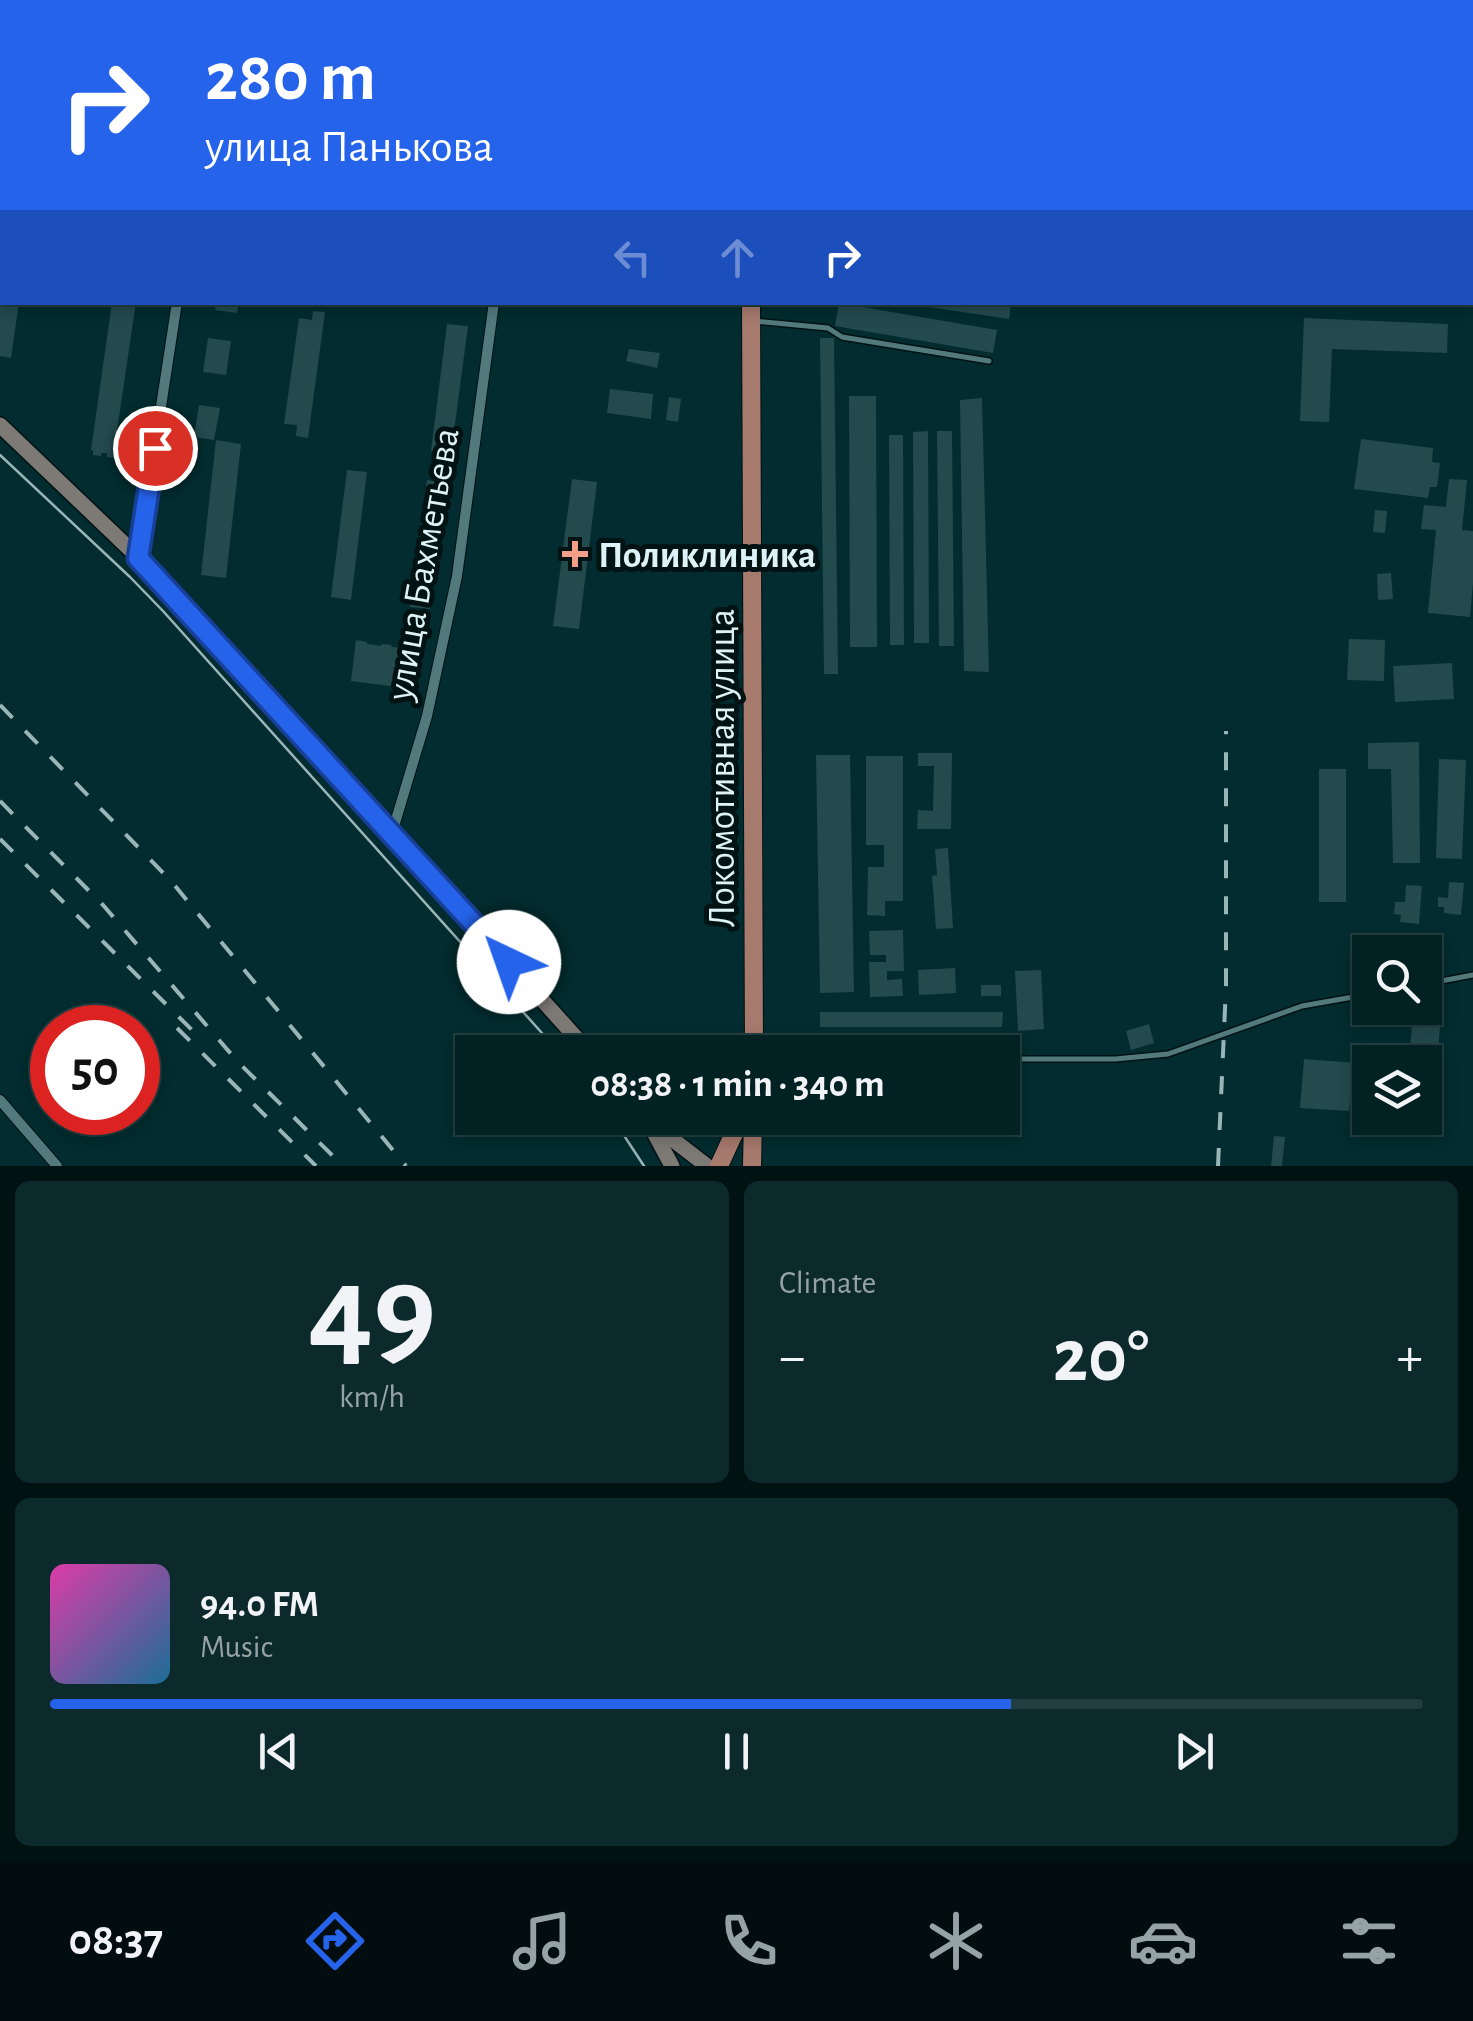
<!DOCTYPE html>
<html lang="en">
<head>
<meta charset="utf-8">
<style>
  :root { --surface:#022123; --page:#0c292b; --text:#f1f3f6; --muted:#96a3a6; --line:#233e41; --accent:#2563eb }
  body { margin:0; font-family:"Alegreya Sans",sans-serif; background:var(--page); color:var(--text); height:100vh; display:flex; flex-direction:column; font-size:38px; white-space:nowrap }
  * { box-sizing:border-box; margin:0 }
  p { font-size:32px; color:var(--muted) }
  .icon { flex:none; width:55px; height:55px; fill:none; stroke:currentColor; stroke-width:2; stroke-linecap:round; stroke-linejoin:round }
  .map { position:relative; height:1166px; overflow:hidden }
  .details { display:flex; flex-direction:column; gap:15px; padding:15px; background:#011213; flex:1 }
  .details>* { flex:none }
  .banner { position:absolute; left:0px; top:0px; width:1475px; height:305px; box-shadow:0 5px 15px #0003,0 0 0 2px var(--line); background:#2563eb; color:#fff; overflow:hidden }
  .tools { position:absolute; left:1352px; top:935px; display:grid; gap:20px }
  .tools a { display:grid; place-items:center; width:90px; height:90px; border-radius:0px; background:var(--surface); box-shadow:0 5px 15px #0003,0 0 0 2px var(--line); font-size:50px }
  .speed { position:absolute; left:30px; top:1005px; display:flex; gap:20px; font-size:50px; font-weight:700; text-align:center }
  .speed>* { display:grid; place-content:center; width:130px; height:130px; border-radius:50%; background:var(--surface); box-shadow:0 5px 15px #0003,0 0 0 2px var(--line); line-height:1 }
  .speed .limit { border:15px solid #d22; background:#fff; color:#111 }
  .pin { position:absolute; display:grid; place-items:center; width:85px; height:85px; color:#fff; margin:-42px; border:5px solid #fff; border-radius:50%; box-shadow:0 2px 10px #0007 }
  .me { position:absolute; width:110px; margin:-55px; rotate:318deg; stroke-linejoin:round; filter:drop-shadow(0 0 8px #0008) }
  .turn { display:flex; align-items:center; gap:35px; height:210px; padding:0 40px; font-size:45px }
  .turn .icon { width:130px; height:130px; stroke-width:2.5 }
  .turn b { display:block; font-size:70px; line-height:85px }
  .lanes { display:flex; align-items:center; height:95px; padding:0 40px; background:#0003; justify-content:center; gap:50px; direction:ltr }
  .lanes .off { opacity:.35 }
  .big { font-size:75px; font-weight:700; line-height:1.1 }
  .details .widget { flex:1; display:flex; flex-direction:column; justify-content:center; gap:15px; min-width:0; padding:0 35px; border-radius:15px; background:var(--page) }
  .details .dial { align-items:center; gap:0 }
  .dial b { font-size:130px; line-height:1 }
  .song { display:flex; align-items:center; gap:30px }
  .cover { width:120px; height:120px; border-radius:15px; background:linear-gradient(135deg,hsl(320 70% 55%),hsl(200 70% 35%)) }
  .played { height:10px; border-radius:5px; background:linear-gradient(90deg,var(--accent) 70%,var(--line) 70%) }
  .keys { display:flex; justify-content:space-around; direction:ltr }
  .heat { display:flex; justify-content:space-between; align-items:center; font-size:55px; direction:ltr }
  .details .tiles { flex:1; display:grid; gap:15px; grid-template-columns:1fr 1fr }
  .widget:last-child { grid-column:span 2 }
  .trip { position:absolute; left:455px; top:1035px; width:565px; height:100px; border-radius:0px; background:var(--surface); box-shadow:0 5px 15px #0003,0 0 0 2px var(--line); font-weight:700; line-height:100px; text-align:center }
  .tabs { display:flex; height:160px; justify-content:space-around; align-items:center; background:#010d0e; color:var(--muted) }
  .tabs .icon { width:70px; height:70px }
  .tabs .selected { color:var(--accent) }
  .tabs b { font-size:45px; color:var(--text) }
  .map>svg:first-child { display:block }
</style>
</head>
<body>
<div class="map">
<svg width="1473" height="1166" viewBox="0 0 1473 1166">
  <rect width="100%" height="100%" fill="#022c2f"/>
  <g fill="#234a4d">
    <path d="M0,302H19L11,358L0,356Z"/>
    <path d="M112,302H136L113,458L107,457V453H101V456L93,455V450H91Z"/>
    <path d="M216,302H239L237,313L215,310Z"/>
    <path d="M916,302H996L1011,305L1009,319L916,305Z"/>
    <path d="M839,303L997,330L993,353L835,326Z"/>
    <path d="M313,311L325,312L308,438L296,436L297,425L284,424L299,318L312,320Z"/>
    <path d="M1304,318L1448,324L1447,353L1332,349L1329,422L1300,421Z"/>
    <path d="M447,324L468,326L451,454L431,451Z"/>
    <path d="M208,338L231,341L226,375L203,372Z"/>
    <path d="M820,338H834L838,674H824Z"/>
    <path d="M629,349L660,353L657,368L626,361Z"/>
    <path d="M610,389L653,394L651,419L607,413Z"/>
    <path d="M849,396H876L877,647H850Z"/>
    <path d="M669,397L681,399L678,422L666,420Z"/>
    <path d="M982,398L989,672L964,671L960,400Z"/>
    <path d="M199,405L220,408L214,440L194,437Z"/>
    <path d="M928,431L929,643H914L913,432Z"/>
    <path d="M937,431H952L954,646H939Z"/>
    <path d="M889,435H903L904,645H890Z"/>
    <path d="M1361,439L1433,448L1432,462L1440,463L1437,487H1430L1428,498L1354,489Z"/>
    <path d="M216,440L241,444L226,578L201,575Z"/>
    <path d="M347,470L367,472L351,600L331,597Z"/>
    <path d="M572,479L597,482L579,629L553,626Z"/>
    <path d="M1449,479L1467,480L1462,530L1473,531V583L1470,617L1428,613L1436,530L1421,529L1424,505L1446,507Z"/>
    <path d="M427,480L446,483L430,609L410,607Z"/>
    <path d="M1375,510L1387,511L1385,533L1373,532Z"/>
    <path d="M1391,573L1393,599L1378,600L1377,574Z"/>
    <path d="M1349,639L1385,640L1384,681L1347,680Z"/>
    <path d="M356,640L367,642V644L381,646V644L392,645L391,647L418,649L412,689L351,681Z"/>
    <path d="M1452,663L1454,699L1395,702L1393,666Z"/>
    <path d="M1419,742L1420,863H1393L1391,769H1368V743Z"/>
    <path d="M918,753H952L951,829H917L918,810L933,811L934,766H918Z"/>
    <path d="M816,755H850L854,992L820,993Z"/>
    <path d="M866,756H903V901H885V916L867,915L868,867H884V845H866Z"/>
    <path d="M1439,759L1466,760L1462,859L1436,858Z"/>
    <rect x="1319" y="769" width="27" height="133"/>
    <path d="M948,848L953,928L936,929L932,876L937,875L935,849Z"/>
    <path d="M1449,882L1464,883L1461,915L1444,913V907H1438V897L1448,898Z"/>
    <path d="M1406,885L1422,886L1419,924L1400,922L1401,915L1394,914L1395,902H1405Z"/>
    <path d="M903,930L904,971H887V980L902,979L903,996L870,997L869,962H886V955H870L869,931Z"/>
    <path d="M955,968L956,993L919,995L918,970Z"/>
    <path d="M1041,970L1044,1029L1018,1031L1015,971Z"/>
    <rect x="981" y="985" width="20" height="11"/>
    <path d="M820,1012H1003L1002,1027H820Z"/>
    <path d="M1149,1024L1154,1043L1131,1050L1126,1031Z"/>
    <path d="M1412,1024L1440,1026L1434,1107L1425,1106V1062H1409Z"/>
    <path d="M1304,1059L1370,1064V1102L1350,1100L1349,1111L1300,1108Z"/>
    <path d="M1274,1136L1285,1137L1282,1166H1271Z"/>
  </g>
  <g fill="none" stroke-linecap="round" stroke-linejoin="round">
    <defs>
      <g id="lane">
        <path d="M512,2V0"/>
        <path d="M753,321L828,328L842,337L989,361"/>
        <path d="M1425,984L1473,975"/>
        <path d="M759,1046L806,1052"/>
        <path d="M1002,1059H1115L1168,1054L1302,1006L1370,994"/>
      </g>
      <g id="street">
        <path d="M222,2V0"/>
        <path d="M138,557L177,302"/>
        <path d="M392,833L427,716L457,576L494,302"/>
        <path d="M0,1100L57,1166"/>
      </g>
      <g id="secondary">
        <path d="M0,425L138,557L392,833L589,1052"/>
        <path d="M645,1118L707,1166"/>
        <path d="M650,1125L672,1166"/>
      </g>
      <g id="primary">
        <path d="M772,2V0"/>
        <path d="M751,302L754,1052"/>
        <path d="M719,1166L741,1118"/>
        <path d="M752,1166L753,1118"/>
      </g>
    </defs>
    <use href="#lane" stroke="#011214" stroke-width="8"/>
    <use href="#street" stroke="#011214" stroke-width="12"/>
    <use href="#secondary" stroke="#011214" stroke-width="18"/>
    <use href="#primary" stroke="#011214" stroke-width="20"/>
    <use href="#lane" stroke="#527a7d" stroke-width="5"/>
    <use href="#street" stroke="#527a7d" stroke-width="10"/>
    <use href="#secondary" stroke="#7d7a76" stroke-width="15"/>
    <use href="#primary" stroke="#a77a6e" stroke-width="18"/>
    <g stroke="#9ab5b7" stroke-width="2.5">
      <path d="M0,455L130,577L163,611L559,1052"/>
      <path d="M608,1118L625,1137L644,1166"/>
    </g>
    <g stroke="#9ab5b7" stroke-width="4" stroke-dasharray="18 18" stroke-linecap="butt">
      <path d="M0,705L171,881L406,1166"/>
      <path d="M0,801L103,905L238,1062L343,1166"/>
      <path d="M0,839L194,1032"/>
      <path d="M177,1028L316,1166"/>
      <path d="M1218,1166L1226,986V731"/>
    </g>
  </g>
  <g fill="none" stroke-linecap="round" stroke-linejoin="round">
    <defs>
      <path id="route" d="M155,448L138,558L509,962"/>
    </defs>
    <use href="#route" stroke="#184099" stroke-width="25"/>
    <use href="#route" stroke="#2563eb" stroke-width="18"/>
  </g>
  <path fill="#f49e8a" stroke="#031213" stroke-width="4" d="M570 539h10v10h10v10h-10v10h-10v-10h-10v-10h10z"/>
  <g text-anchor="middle" stroke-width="10" stroke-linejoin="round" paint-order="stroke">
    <g font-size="38" font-weight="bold" fill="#def3f5" stroke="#031213" text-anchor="start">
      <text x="598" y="567">Поликлиника</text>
    </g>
    <g font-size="38" fill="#def3f5" stroke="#031213">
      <text transform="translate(422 564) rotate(-80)" y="13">улица Бахметьева</text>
      <text transform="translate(721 768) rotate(-90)" y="13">Локомотивная улица</text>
    </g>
  </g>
</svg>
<div class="tools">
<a><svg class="icon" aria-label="search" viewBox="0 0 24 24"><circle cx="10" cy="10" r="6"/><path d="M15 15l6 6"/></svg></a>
<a><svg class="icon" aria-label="layers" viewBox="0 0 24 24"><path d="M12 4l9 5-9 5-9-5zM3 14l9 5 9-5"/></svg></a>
</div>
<div class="speed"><div class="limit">50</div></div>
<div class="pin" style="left:155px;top:448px;background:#d93025"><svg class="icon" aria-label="arrive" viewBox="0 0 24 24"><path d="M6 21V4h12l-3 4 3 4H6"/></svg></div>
<svg class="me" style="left:509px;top:962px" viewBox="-20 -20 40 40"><circle r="19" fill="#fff"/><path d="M0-13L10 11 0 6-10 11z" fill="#2563eb"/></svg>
<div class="trip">08:38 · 1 min · 340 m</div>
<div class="banner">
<div class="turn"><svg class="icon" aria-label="right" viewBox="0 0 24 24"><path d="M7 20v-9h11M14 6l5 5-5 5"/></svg><div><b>280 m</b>улица Панькова</div></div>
<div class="lanes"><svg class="icon off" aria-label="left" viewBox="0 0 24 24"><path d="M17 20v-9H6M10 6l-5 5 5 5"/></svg><svg class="icon off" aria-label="ahead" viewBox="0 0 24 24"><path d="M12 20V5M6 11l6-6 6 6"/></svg><svg class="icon" aria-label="right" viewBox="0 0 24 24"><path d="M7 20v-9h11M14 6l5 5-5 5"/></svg></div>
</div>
</div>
<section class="details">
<div class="tiles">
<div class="widget dial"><b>49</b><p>km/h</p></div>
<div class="widget"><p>Climate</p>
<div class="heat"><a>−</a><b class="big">20°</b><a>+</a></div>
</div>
<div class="widget">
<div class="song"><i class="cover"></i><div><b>94.0 FM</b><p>Music</p></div></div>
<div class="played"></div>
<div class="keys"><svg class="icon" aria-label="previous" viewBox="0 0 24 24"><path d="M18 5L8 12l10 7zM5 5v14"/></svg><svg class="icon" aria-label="pause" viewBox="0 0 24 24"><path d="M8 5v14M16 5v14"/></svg><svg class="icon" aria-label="next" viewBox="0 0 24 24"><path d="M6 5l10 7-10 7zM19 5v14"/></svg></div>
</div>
</div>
</section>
<nav class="tabs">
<b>08:37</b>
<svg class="icon selected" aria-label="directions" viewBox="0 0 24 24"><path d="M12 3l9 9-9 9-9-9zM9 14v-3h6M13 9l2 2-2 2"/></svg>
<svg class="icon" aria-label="music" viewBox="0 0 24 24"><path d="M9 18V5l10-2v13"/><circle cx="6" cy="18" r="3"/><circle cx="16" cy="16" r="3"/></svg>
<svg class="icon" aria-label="phone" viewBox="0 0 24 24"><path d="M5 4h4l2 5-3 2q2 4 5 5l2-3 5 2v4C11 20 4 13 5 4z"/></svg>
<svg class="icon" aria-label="climate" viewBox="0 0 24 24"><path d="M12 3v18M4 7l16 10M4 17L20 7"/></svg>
<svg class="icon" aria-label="car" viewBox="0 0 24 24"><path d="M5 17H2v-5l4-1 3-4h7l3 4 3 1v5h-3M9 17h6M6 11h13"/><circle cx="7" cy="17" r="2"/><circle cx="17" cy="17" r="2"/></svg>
<svg class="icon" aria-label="filters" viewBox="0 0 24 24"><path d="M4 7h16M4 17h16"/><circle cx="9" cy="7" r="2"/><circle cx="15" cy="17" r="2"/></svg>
</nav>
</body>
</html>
